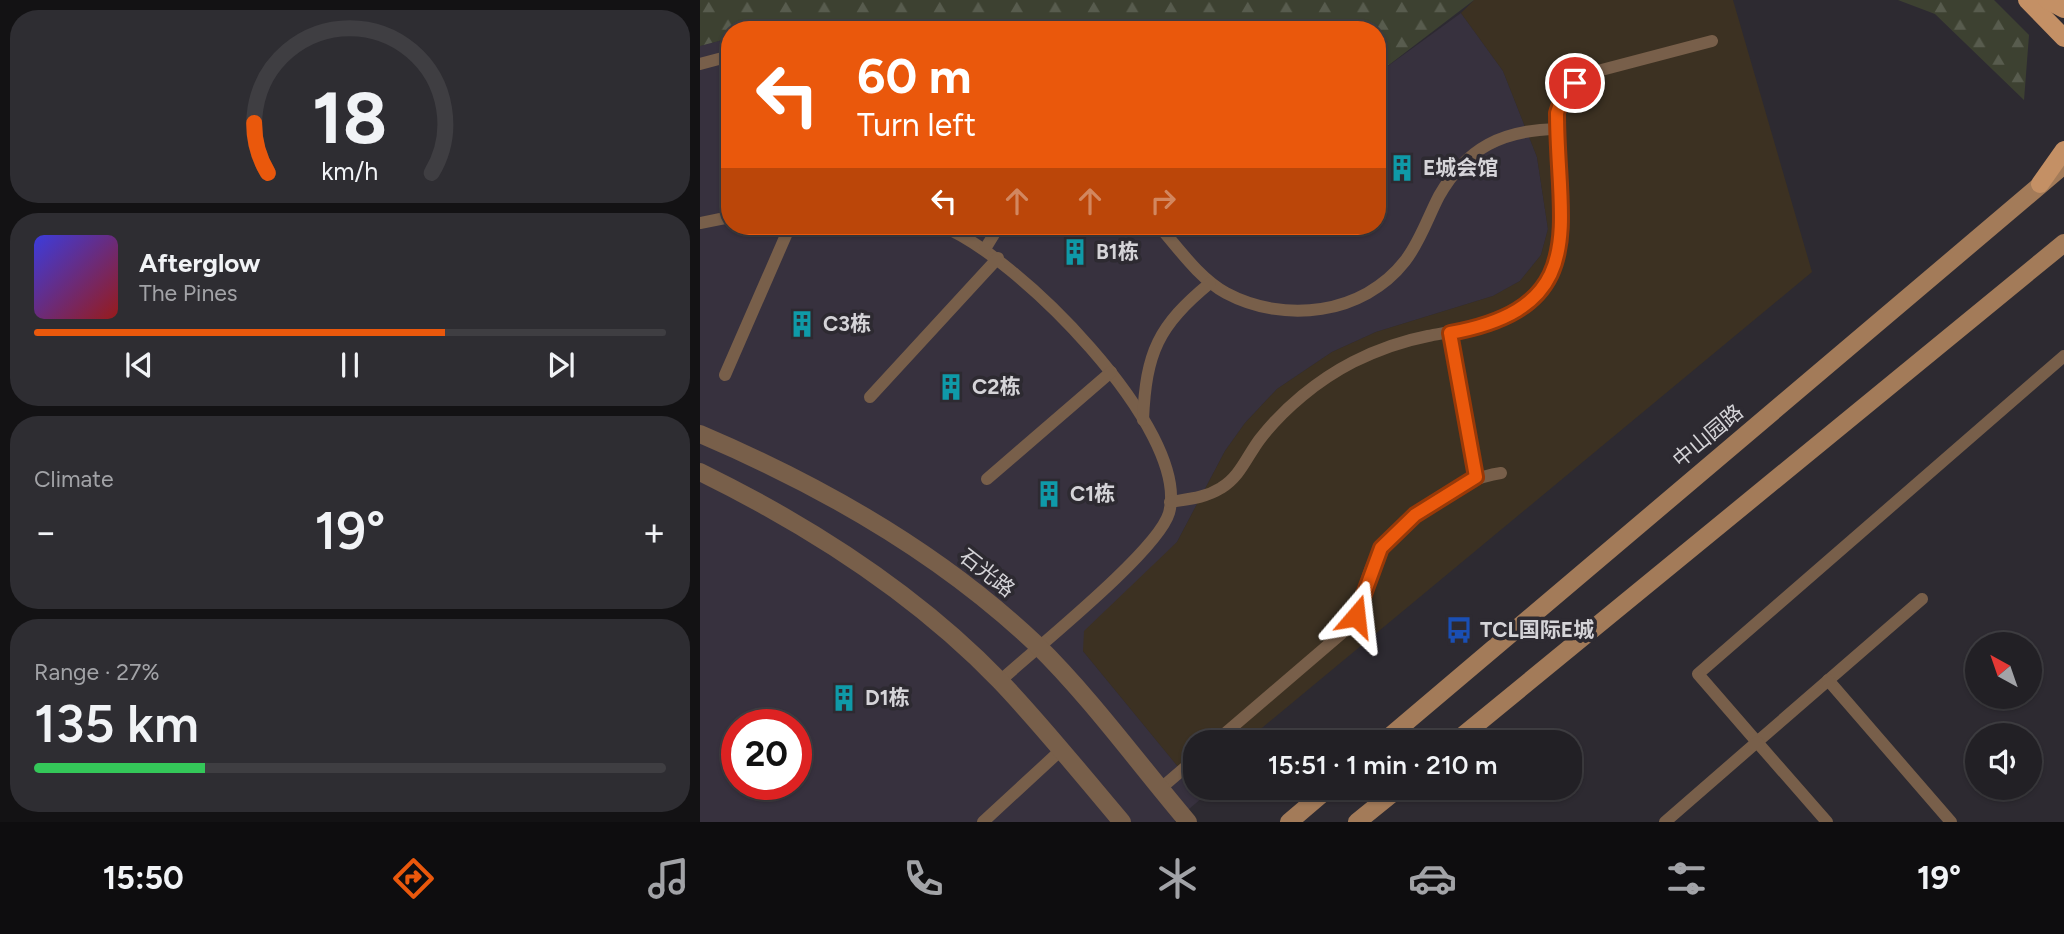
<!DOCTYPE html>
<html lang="en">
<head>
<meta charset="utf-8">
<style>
  :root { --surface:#222025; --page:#2e2d32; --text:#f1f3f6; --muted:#a2a3a7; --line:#3f3e42; --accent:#ea580c }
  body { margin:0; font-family:Figtree,"Noto Sans SC",sans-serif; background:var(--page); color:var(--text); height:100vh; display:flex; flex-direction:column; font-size:26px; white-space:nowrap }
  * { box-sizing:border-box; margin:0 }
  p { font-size:23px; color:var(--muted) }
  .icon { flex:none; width:38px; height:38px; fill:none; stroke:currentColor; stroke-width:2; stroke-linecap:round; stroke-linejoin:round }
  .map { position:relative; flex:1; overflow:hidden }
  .drawer { display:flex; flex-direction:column; gap:10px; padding:10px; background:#131214; width:700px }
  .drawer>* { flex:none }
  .top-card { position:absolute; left:21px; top:21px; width:665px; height:214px; border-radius:28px; box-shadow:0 2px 5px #0004,0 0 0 2px var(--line); background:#ea580c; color:#fff; overflow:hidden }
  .needle { width:46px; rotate:320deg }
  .fabs { position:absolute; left:1265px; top:632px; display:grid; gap:14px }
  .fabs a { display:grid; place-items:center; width:77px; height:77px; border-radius:50%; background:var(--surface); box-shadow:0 2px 5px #0004,0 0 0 2px var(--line); font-size:35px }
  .speed { position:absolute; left:21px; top:709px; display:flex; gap:14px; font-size:35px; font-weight:700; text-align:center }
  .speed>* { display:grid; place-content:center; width:91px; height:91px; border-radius:50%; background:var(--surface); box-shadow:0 2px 5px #0004,0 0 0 2px var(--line); line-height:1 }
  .speed .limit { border:10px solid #d22; background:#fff; color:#111 }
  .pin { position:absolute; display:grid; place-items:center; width:60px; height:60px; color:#fff; margin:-30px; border:4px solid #fff; border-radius:50%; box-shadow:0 2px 7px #0007 }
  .me { position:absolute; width:77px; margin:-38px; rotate:17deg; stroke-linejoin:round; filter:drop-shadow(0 0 5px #0008) }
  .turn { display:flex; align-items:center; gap:24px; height:147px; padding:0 21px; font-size:32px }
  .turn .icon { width:91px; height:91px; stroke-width:2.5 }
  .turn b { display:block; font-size:49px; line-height:60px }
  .lanes { display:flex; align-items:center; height:66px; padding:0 21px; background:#0003; justify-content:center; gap:35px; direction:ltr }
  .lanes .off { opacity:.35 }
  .big { font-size:52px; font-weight:600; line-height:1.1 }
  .drawer .tile { flex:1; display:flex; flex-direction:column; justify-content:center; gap:10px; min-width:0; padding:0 24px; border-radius:28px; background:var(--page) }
  .drawer .dial { align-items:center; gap:0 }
  .dial svg { height:182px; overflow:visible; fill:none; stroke:var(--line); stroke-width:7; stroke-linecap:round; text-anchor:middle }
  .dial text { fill:var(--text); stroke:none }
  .song { display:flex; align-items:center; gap:21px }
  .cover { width:84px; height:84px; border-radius:10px; background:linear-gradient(135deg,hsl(240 70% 55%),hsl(0 70% 35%)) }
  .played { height:7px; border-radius:4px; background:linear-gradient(90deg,var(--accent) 65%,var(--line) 65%) }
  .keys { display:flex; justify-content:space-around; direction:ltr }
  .heat { display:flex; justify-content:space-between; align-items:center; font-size:38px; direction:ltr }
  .charge { height:10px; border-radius:5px; background:linear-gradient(90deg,#34c759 27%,var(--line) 0) }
  .trip { position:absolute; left:483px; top:730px; width:399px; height:70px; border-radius:28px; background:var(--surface); box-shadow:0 2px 5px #0004,0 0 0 2px var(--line); font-weight:600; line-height:70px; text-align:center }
  .dock { display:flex; height:112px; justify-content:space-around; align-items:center; background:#0e0d0f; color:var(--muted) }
  .dock .icon { width:49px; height:49px }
  .dock .current { color:var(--accent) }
  .dock b { font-size:32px; color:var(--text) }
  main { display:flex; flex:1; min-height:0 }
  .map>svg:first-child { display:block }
</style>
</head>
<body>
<main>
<section class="drawer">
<div class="tile dial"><svg viewBox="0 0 100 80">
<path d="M14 69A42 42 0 1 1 86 69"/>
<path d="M14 69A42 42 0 0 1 8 47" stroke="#ea580c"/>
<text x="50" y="56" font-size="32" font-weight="700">18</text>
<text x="50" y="72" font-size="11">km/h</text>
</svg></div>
<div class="tile">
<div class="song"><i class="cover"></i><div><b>Afterglow</b><p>The Pines</p></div></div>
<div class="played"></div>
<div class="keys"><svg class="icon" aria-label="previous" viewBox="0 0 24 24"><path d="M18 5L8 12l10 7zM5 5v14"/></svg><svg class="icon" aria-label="pause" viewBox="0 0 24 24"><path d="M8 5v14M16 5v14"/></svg><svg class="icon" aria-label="next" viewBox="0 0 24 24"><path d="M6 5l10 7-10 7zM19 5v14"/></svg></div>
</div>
<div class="tile"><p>Climate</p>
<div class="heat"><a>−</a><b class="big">19°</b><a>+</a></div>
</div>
<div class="tile"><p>Range · 27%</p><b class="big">135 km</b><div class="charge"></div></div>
</section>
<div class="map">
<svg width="1364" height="822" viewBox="0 0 1364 822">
  <defs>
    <pattern id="forest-firs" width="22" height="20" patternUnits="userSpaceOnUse" patternTransform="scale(1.75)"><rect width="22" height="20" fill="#3d4131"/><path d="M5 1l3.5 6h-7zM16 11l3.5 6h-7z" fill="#585c4e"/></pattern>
  </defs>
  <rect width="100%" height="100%" fill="#2d2a31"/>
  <g fill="#37313e" fill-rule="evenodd">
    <path d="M761,13L803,71L837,157L848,229L841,255L820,281L793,296L676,332L632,352L577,389L545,423L525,451L477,542L383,651L503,797L474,822H0V46L30,38V226H677V74ZM37,724H96V784H37Z"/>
    <path d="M102,20L201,21L233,30H64Z"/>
  </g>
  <path fill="#3c3122" d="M774,0H1033L1112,272L545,742H495L493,785L383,651L384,631L477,542L525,451L545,423L577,389L632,352L676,332L793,296L820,281L841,255L848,229L837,157L803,71L761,13Z"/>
  <g fill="url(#forest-firs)">
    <path d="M0,0H774L677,74V30H233L201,21L102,20L64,30H30V38L0,46Z"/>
    <path d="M1198,0H1294L1329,35L1324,100L1235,14Z"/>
  </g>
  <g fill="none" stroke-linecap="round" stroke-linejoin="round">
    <g stroke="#785f4a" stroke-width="12">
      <path d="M0,64L30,56"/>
      <path d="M0,223L30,217"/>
      <path d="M241,226C313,252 492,430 469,513C458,551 335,649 300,681"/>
      <path d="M459,226C479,249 499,278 526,293C584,324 663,315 705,261C720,242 728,217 739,196C767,147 803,130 857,129"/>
      <path d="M285,249L299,226"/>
      <path d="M750,333L776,477"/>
      <path d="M25,375L90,226"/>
      <path d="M170,397L298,258"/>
      <path d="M443,420C446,352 458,326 510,283"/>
      <path d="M287,479L411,372"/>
      <path d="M470,502C488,499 505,498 521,488C540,477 547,456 560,439C584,408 618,380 653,362C677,350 702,341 728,336C776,327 819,323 848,280C871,246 857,155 857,113C863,94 873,84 890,73L1012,41"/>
      <path d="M1222,599L1057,742L998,674L1364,356"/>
      <path d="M1128,680L1251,822"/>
      <path d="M515,742L648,628C661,608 663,585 673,563C691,522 757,479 801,473"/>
      <path d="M460,789L495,759"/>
      <path d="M283,822L361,750"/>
      <path d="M965,822L1057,742L1127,822"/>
    </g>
    <g stroke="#785f4a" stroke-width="18">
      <path d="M0,434C120,485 241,554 336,644C391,698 438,763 488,822"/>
      <path d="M0,472C108,525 216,594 300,681C343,726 382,775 422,822"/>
    </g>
    <g stroke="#a37b59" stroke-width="18">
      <path d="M683,742L1364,165"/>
      <path d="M755,742L1364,243"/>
      <path d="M589,822L629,788"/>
      <path d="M657,822L699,788"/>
    </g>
    <g stroke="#c49065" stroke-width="18">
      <path d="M1327,0L1364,38"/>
      <path d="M1347,0L1364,9"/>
      <path d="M1340,184L1364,150"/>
    </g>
  </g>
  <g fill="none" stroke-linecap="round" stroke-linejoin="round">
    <defs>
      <path id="route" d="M656,616L681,548L715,515L776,477L750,333C893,307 857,225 857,113L862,98L875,83"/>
    </defs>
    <use href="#route" stroke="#983908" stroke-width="18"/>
    <use href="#route" stroke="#ea580c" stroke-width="12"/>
  </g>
  <defs>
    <symbol id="building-bare" viewBox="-9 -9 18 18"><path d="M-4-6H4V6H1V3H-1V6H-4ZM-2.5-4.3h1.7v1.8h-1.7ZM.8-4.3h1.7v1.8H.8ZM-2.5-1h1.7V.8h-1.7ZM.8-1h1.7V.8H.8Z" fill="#0f9aa8" stroke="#2d2a31" stroke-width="2.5" paint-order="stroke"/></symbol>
    <symbol id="bus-bare" viewBox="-9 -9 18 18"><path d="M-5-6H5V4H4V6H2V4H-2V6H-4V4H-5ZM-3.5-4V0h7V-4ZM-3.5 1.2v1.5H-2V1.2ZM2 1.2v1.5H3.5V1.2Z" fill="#1a4fb4" stroke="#2d2a31" stroke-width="2.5" paint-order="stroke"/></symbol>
  </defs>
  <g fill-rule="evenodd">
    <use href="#building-bare" x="683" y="149" width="38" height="38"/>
    <use href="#building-bare" x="356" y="233" width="38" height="38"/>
    <use href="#building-bare" x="83" y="305" width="38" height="38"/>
    <use href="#building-bare" x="232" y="368" width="38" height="38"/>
    <use href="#building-bare" x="330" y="475" width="38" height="38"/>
    <use href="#bus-bare" x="740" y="611" width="38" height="38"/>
    <use href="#building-bare" x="125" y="679" width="38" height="38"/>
  </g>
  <g text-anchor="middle" stroke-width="7" stroke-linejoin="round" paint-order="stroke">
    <g font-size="21" font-weight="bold" fill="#d5d4d8" stroke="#2d2a31" text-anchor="start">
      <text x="723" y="175">E城会馆</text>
      <text x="396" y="259">B1栋</text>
      <text x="123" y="331">C3栋</text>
      <text x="272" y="394">C2栋</text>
      <text x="370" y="501">C1栋</text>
      <text x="780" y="637">TCL国际E城</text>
      <text x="165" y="705">D1栋</text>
    </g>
    <g font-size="21" fill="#d5d4d8" stroke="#2d2a31">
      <text transform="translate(1008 436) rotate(-40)" y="7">中山园路</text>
      <text transform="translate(287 573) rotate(38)" y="7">石光路</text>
    </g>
  </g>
</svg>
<div class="fabs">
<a><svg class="needle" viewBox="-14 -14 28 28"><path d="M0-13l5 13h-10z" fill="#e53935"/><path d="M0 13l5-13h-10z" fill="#a2a3a7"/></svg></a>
<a><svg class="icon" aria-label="sound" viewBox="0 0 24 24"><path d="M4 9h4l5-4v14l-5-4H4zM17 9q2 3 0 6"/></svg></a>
</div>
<div class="speed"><div class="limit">20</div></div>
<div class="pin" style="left:875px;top:83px;background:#d93025"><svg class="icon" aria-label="arrive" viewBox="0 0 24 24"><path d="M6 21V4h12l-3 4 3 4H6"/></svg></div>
<svg class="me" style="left:656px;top:616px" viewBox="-20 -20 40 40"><path d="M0-17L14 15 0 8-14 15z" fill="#ea580c" stroke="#fff" stroke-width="4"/></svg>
<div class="trip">15:51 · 1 min · 210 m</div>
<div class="top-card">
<div class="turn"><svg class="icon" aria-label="left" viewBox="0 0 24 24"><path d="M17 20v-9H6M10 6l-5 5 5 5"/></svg><div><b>60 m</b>Turn left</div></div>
<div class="lanes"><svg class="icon" aria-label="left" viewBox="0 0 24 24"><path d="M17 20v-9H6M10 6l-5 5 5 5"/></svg><svg class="icon off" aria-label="ahead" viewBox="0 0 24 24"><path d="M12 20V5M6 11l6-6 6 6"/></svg><svg class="icon off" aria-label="ahead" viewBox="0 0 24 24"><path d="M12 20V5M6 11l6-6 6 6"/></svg><svg class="icon off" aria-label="right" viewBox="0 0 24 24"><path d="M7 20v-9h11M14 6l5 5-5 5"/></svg></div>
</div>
</div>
</main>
<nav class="dock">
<b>15:50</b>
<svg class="icon current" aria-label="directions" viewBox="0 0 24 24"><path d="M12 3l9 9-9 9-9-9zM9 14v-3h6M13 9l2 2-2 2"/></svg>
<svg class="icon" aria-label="music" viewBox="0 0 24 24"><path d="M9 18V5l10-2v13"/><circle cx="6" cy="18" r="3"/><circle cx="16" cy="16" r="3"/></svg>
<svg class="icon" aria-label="phone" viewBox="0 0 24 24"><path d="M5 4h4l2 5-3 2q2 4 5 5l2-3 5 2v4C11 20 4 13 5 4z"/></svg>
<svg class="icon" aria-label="climate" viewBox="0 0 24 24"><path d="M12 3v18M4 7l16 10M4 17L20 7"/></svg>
<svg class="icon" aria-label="car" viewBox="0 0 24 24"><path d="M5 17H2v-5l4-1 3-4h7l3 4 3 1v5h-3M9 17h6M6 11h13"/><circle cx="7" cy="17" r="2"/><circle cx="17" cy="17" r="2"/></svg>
<svg class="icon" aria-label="filters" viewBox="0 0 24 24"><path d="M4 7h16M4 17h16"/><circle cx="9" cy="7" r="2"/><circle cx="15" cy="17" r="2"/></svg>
<b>19°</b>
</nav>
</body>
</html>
